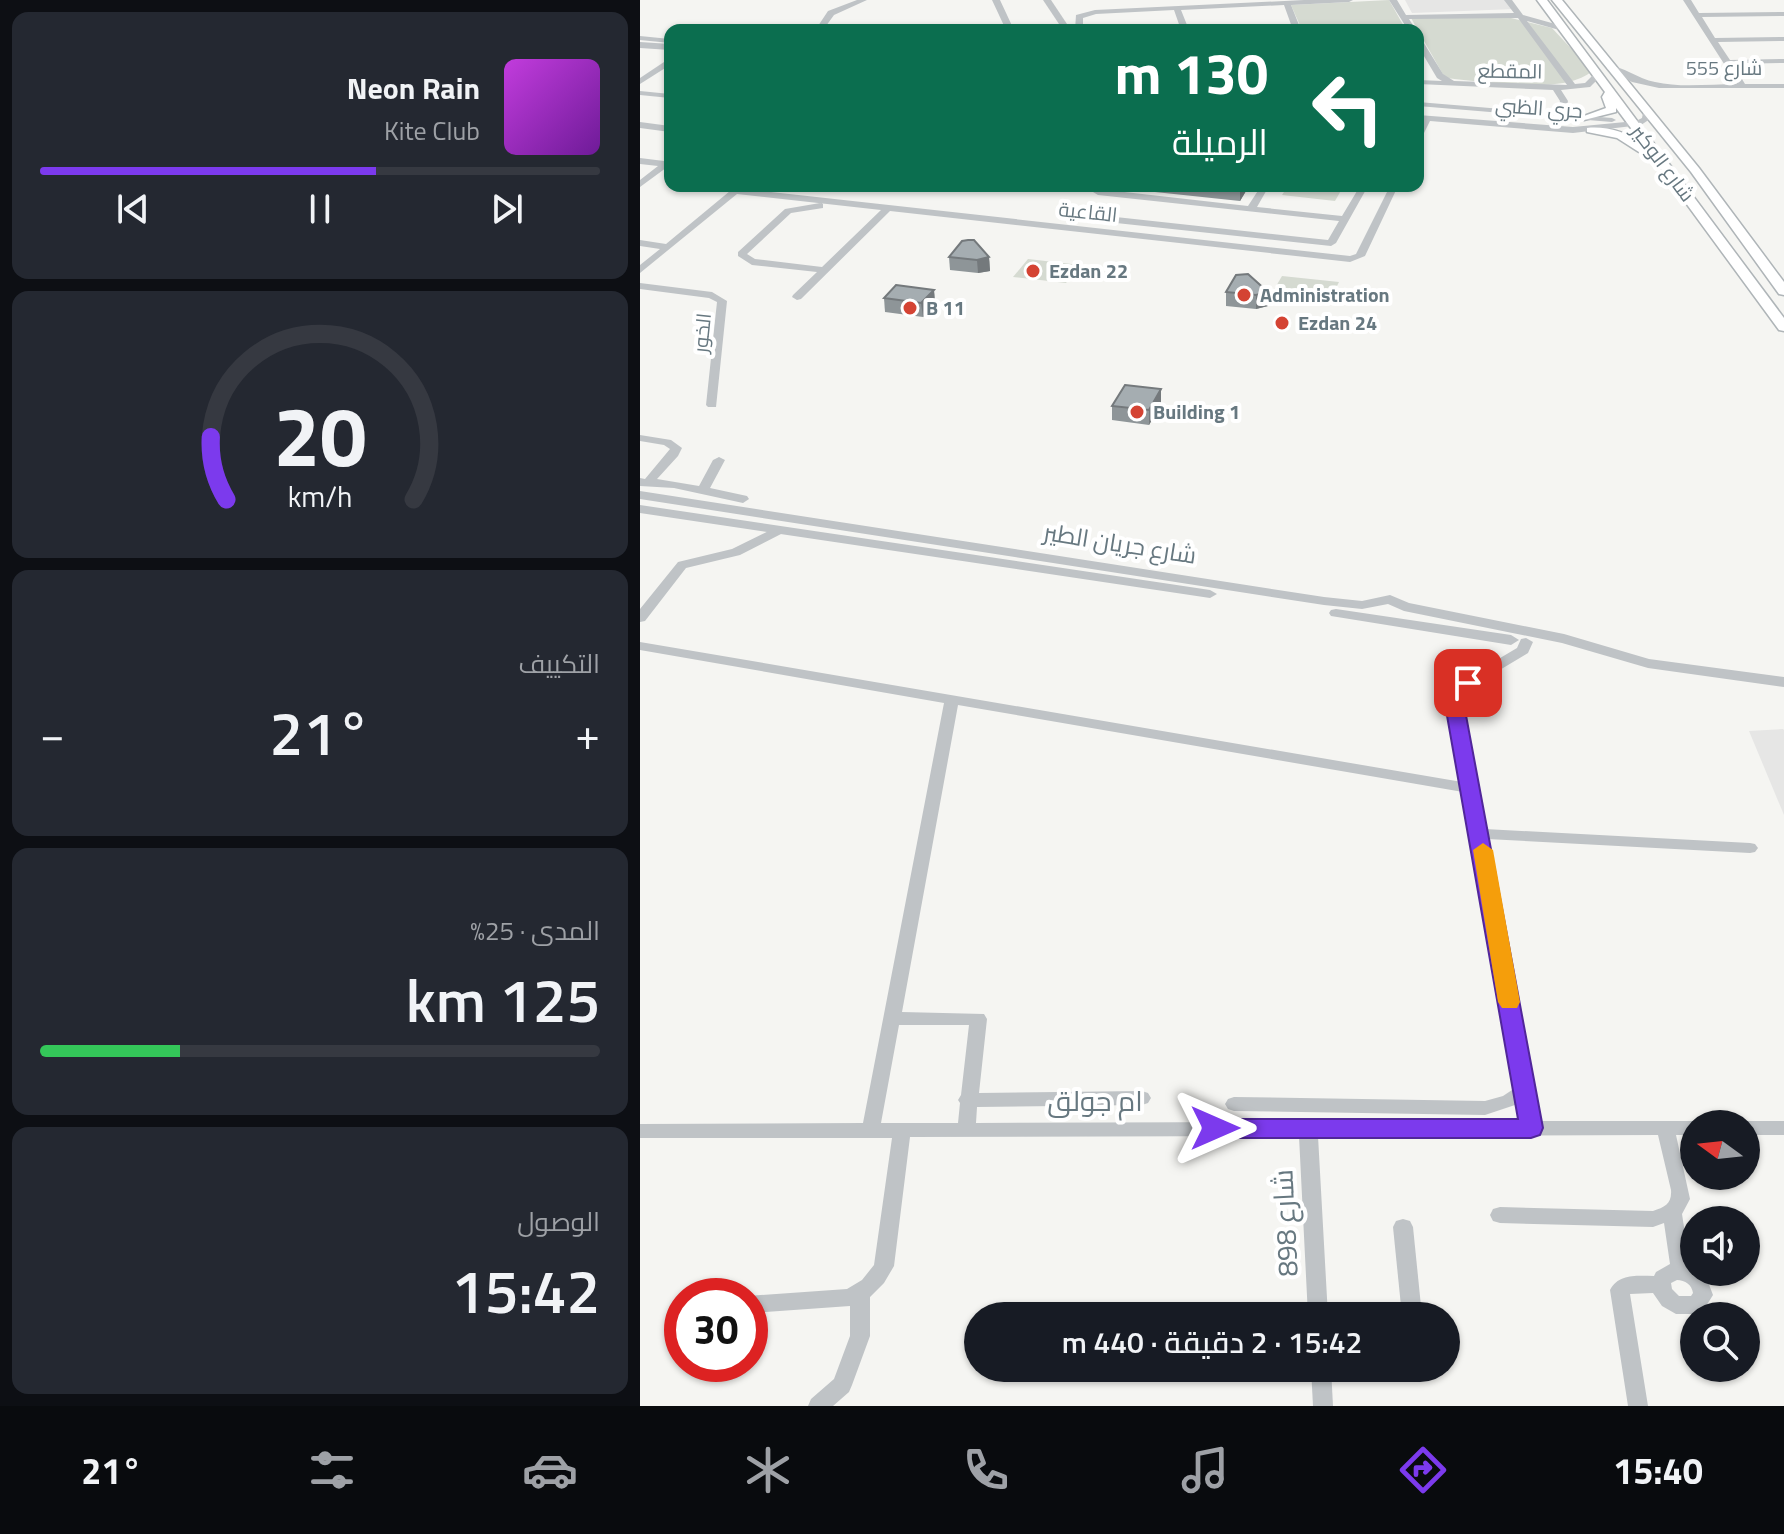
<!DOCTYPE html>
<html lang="ar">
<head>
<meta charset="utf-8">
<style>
  :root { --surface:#171b24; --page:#242831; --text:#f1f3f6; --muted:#9ea1a6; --line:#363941; --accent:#7c3aed }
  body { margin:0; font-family:"Titillium Web",Cairo,sans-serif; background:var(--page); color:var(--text); direction:rtl; height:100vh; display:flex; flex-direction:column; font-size:30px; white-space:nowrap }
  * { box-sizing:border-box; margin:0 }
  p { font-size:26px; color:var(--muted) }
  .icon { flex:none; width:44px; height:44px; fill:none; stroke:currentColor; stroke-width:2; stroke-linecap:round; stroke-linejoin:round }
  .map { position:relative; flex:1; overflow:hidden; direction:ltr }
  .side { display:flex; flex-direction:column; gap:12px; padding:12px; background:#0d0f14; width:640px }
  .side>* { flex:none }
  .top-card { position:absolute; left:24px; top:24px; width:760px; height:168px; border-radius:16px; box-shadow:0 2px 6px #0004; direction:rtl; background:#0b6e4f; color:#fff; overflow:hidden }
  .needle { width:52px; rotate:285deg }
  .controls { position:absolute; left:1040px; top:1110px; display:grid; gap:16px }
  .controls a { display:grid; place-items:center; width:80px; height:80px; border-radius:50%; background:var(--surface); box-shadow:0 2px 6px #0004; font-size:40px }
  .speed { position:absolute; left:24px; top:1278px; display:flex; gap:16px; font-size:40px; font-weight:700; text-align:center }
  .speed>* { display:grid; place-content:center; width:104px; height:104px; border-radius:50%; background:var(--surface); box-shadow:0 2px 6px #0004; line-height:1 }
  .speed .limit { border:12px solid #d22; background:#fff; color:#111 }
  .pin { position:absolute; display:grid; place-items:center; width:68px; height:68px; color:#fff; margin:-34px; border-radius:16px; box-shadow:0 4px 12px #0006 }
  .me { position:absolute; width:88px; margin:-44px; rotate:90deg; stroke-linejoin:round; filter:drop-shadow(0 0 6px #0008) }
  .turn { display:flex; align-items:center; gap:28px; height:168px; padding:0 24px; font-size:36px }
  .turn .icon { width:104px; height:104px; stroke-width:2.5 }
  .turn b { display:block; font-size:56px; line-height:68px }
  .big { font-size:60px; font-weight:600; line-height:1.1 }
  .side .tile { flex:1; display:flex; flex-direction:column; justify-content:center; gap:12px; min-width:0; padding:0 28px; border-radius:16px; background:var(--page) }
  .side .dial { align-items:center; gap:0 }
  .dial svg { height:208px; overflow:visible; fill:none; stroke:var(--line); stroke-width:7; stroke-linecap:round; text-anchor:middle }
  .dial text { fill:var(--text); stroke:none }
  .song { display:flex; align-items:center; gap:24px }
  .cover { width:96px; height:96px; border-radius:12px; background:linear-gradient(135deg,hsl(290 70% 55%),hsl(280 70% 35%)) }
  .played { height:8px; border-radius:4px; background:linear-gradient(90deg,var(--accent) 60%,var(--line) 60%) }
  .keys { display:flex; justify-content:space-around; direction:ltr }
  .heat { display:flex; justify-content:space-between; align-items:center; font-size:44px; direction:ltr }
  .charge { height:12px; border-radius:6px; background:linear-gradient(90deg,#34c759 25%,var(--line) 0) }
  .trip { position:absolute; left:324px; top:1302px; width:496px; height:80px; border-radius:40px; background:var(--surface); box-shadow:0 2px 6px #0004; font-weight:600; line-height:80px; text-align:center; direction:rtl }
  .tab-bar { display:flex; height:128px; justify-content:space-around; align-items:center; background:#090b0e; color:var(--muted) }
  .tab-bar .icon { width:56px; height:56px }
  .tab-bar .current { color:var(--accent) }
  .tab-bar b { font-size:36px; color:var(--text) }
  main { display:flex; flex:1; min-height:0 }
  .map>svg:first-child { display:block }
</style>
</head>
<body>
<main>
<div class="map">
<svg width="1144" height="1406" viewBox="0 0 1144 1406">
  <rect width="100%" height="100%" fill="#f5f5f2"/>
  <g fill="#e6e6e5">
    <path d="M765,0H868L875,9L772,13Z"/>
    <path d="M1143,729L1144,730V815L1109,731Z"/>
  </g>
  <g fill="#d5dad1">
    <path d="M749,0L766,30H662L651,5Z"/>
    <path d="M867,17L912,28L952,71C925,96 841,81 805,78L771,18Z"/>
    <path d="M648,186L703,187L695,201L642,195Z"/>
    <path d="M388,259L440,265L426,283L373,277Z"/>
    <path d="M642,276L699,282L689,302L631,295Z"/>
  </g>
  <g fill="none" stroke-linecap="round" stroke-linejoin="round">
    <defs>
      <g id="secondary">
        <path d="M897,0H907L1144,318V331L1139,330L1010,154H1002L977,138L947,132V128C966,126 986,132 1002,143L976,108V112L944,120V116L966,108L962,97L965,92Z"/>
        <path d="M912,0H922L1059,168L1144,282V295L1139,294L1051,172Z"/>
      </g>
    </defs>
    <use href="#secondary" stroke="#afb5b8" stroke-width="3"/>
    <g fill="#bfc3c6" fill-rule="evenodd">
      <path d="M217,0H227L194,15L186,26L189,30H181L178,26L188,11Z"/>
      <path d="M352,0H360L374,30H366Z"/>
      <path d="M403,0H411L431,30H423Z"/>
      <path d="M664,0H713L709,2L651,5L661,30H653L644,5L541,10L549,30H541L534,10L456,14L443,18V30H435L436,15L455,10Z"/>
      <path d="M749,0H757L766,15L874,13L864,0H872L883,15L926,27V31H923L887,21L935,84L945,83L954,74L961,76L950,87L921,90L928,101L926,109L922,111L918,109L920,101L913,90L778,84V80L802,81L797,78L778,46V38L782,40L803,74L814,81L927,85L878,18L769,19L776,30H768Z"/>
      <path d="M1043,0H1051L1059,13L1144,12V16L1062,17L1075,38L1144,37V41L1078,42L1090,60L1144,59V63L1093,64L1105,84H1144V88H1019L992,82L967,69V65C983,66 998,79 1015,82C1040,88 1071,84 1097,84Z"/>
      <path d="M0,36L30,39V43L0,40Z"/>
      <path d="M27,60H30V65L0,84V78Z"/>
      <path d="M0,91L30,94V98L0,95Z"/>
      <path d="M778,102L972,118L976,120L972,122L778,106Z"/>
      <path d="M1004,108L1011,110L1010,119L1001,125L933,133L790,121L782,137L778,140V129L782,120L778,119V115L933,127L996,121L1002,118Z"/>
      <path d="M0,122L30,126V132L0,128Z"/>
      <path d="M0,158L24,161L30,158V165L0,187V180L18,166L0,164Z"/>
      <path d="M96,186H105L103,189L710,256L716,254L750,186H758L725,256L710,262L250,211L161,299L157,300L152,297L153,295L177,272L112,265L98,256V252L145,209L180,203L183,204V208L151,213L107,254L115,259L182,267L241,210L97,194L0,273V265L20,249L0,246V240L26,244Z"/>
      <path d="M621,186H629L617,207L702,216L720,186H728L696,243L691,246L439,219L434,216L439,213L688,240L699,221L458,195L453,192L458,189L608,206Z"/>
      <path d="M0,283L72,292L87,301L76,407H68L66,405L77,302L69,298L0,289Z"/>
      <path d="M0,435L31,440L42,448L38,456L17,479L59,486L73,460L79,457L85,460L70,488L107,496L109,499L103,503L34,488L0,486V478L5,479L30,449L24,445L0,441Z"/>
      <path d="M139,526L145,530L143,533L100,555L46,568L5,621L0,622V609L38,562L92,549Z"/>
      <path d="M886,638L893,642L888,653L833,686L822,705L837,785L839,789L838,791L845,829L1110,843L1115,844L1118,848L1115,852L1110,853L847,839L899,1121H1054L1061,1124H1054V1135H1036L1050,1199L1042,1214L1050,1266L1054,1267V1272H1062L1065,1274L1073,1295L1063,1311L1056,1314H1036L1022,1306L1013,1293L990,1294L1008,1406H988L970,1290C979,1273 998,1276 1014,1276L1016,1272L1030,1264L1024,1223L1013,1227L860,1223L853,1221L850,1215L853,1209L860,1207L1013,1211C1025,1207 1032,1204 1031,1190L1018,1135L678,1136L688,1316H668L659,1136L270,1137L254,1266L244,1283L230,1297V1336L212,1385L209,1392L193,1406H168L171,1399L194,1379L210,1336V1306L110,1313V1296H108L207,1289L222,1280L234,1265L252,1138H0V1124L223,1123L304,703L0,650V642L822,782L808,705L823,680L877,648L881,639ZM318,705L823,792L875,1088L863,1096L845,1101L594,1097L588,1099L585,1104L588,1109L594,1111L845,1115L878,1104L881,1121L336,1123L337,1107L502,1105L508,1103L511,1098L508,1093L502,1091L339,1093L347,1019L344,1014L262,1012ZM259,1025H329L321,1095L318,1100L320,1103L318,1123H241ZM1037,1280C1045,1280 1052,1285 1053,1293L1051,1296H1039L1032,1289L1031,1283Z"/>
      <path d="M1106,1121H1144V1135H1106V1124H1099Z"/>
      <path d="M763,1219L770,1221L773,1227L782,1316H762L753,1227L756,1221Z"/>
      <path d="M671,1368H691L693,1406H673Z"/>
    </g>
    <g fill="#bfc3c6" fill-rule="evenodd">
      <path d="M0,42L30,44V50L0,48Z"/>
      <path d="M0,491L684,597L722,601L750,595L769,603L924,634L1009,659L1144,677V687L1008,668L922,643L764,611L748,604L722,609L684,605L0,499Z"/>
      <path d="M0,505L570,590L577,594L570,598L0,513Z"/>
      <path d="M696,609L871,635L879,640L871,645L691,616L689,613L691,610Z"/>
    </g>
    <use href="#secondary" fill="#fff" fill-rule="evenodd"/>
  </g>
  <g fill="#8e9598">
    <path d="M495,186H609L600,201L496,190Z"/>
    <path d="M309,257H349L350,271L338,273L310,270Z"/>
    <path d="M596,275L628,306L616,309L586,306V292Z"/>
    <path d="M294,290L295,304L283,317L245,312L244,298Z"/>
    <path d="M521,389V404L509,425L472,420V406Z"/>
  </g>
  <g fill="#74797c">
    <path d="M602,186H609L600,201V188Z"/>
    <path d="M349,257L350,271L338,273L337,260Z"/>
    <path d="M294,290L295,304L283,317L281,303Z"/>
    <path d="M628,292V306L616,309V295Z"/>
    <path d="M521,389V404L509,425V410Z"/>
  </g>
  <g fill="#a5adb1" stroke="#74797c" stroke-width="2">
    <path d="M578,186H602L600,188Z"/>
    <path d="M328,240H334L349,257L337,260L309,257L322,241Z"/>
    <path d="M608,274L628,292L616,295L586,292L596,275Z"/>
    <path d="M256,285L294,290L281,303L244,298Z"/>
    <path d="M485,385L521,389L509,410L472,406Z"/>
  </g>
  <path fill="#7c3aed" stroke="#51269a" stroke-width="2" d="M828,678L837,683L826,700L825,710L903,1128L900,1135L891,1138H575L567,1135L563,1128L567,1122L575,1119H878L806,710L808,700L821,679Z"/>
  <path fill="#f59e0b" d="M843,843L853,850L880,1002L877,1008H862L858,1002L833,850Z"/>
  <g fill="#d44333" stroke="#fff" stroke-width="3">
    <circle cx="393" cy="271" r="8"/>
    <circle cx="604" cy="295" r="8"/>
    <circle cx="270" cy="308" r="8"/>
    <circle cx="642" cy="323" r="8"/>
    <circle cx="497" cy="412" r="8"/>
  </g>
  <g text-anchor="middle" stroke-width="8" stroke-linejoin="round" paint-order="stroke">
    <g font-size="20" fill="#677880" stroke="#fff">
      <text x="1084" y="75">شارع 555</text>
      <text transform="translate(870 71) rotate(1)" y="7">المقطع</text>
      <text transform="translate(899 108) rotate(4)" y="7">جري الظبي</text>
      <text transform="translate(1023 163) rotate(53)" y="7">شارع الوكير</text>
      <text transform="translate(448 212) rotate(6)" y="7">القاعية</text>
      <text transform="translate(62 333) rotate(-84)" y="7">الخور</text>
    </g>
    <g font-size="20" font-weight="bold" fill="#677880" stroke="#fff" text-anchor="start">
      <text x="409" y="278">Ezdan 22</text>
      <text x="620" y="302">Administration</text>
      <text x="286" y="315">B 11</text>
      <text x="658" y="330">Ezdan 24</text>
      <text x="513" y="419">Building 1</text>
    </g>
    <g font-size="24" fill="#677880" stroke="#fff">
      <text transform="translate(480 544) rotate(9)" y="8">شارع جريان الطير</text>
    </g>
    <g font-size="28" fill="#677880" stroke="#fff">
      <text x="455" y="1111">ام جولق</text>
      <text transform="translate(645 1223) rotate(-93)" y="10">شارع 898</text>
    </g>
  </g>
</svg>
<div class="controls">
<a><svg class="needle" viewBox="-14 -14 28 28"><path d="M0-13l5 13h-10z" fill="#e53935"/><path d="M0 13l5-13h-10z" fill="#9ea1a6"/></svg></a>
<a><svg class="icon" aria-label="sound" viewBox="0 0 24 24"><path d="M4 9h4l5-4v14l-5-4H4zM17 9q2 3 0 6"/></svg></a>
<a><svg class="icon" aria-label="search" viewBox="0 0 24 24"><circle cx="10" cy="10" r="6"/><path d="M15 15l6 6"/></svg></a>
</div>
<div class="speed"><div class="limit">30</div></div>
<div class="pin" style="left:828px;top:683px;background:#d93025"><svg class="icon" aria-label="arrive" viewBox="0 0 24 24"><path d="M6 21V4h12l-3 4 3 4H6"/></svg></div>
<svg class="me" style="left:575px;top:1128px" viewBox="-20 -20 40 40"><path d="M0-17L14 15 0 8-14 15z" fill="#7c3aed" stroke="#fff" stroke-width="4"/></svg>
<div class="trip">15:42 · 2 دقيقة · 440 m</div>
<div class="top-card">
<div class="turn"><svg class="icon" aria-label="left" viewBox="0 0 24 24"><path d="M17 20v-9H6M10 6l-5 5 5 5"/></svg><div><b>130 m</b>الرميلة</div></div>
</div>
</div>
<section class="side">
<div class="tile">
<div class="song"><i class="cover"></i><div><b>Neon Rain</b><p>Kite Club</p></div></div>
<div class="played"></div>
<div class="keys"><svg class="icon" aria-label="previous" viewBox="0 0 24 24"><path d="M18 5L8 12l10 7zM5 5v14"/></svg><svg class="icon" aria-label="pause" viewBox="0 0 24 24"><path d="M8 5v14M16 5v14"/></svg><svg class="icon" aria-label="next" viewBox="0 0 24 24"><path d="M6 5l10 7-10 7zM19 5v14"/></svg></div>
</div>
<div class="tile dial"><svg viewBox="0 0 100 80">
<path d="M14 69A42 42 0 1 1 86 69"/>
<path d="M14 69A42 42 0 0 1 8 45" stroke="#7c3aed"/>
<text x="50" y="56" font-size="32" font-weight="700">20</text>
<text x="50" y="72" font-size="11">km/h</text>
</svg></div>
<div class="tile"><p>التكييف</p>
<div class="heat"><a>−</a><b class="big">21°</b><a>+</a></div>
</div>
<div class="tile"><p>المدى · 25%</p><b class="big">125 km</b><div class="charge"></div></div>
<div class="tile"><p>الوصول</p><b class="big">15:42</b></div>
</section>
</main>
<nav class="tab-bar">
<b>15:40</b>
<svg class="icon current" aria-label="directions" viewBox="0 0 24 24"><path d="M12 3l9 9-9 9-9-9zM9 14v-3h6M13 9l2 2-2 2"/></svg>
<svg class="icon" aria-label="music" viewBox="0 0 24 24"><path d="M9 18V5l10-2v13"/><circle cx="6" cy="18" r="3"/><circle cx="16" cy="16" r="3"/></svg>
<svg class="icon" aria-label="phone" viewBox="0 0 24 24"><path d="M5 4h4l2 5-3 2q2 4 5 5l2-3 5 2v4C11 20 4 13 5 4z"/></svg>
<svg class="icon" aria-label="climate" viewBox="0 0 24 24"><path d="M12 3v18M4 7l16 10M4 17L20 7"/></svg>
<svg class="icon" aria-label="car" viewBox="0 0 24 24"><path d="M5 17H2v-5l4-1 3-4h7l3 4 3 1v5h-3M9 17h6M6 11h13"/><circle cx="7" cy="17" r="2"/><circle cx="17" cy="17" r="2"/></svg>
<svg class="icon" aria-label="filters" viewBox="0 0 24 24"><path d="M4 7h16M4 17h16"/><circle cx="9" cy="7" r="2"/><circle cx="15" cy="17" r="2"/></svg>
<b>21°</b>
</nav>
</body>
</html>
